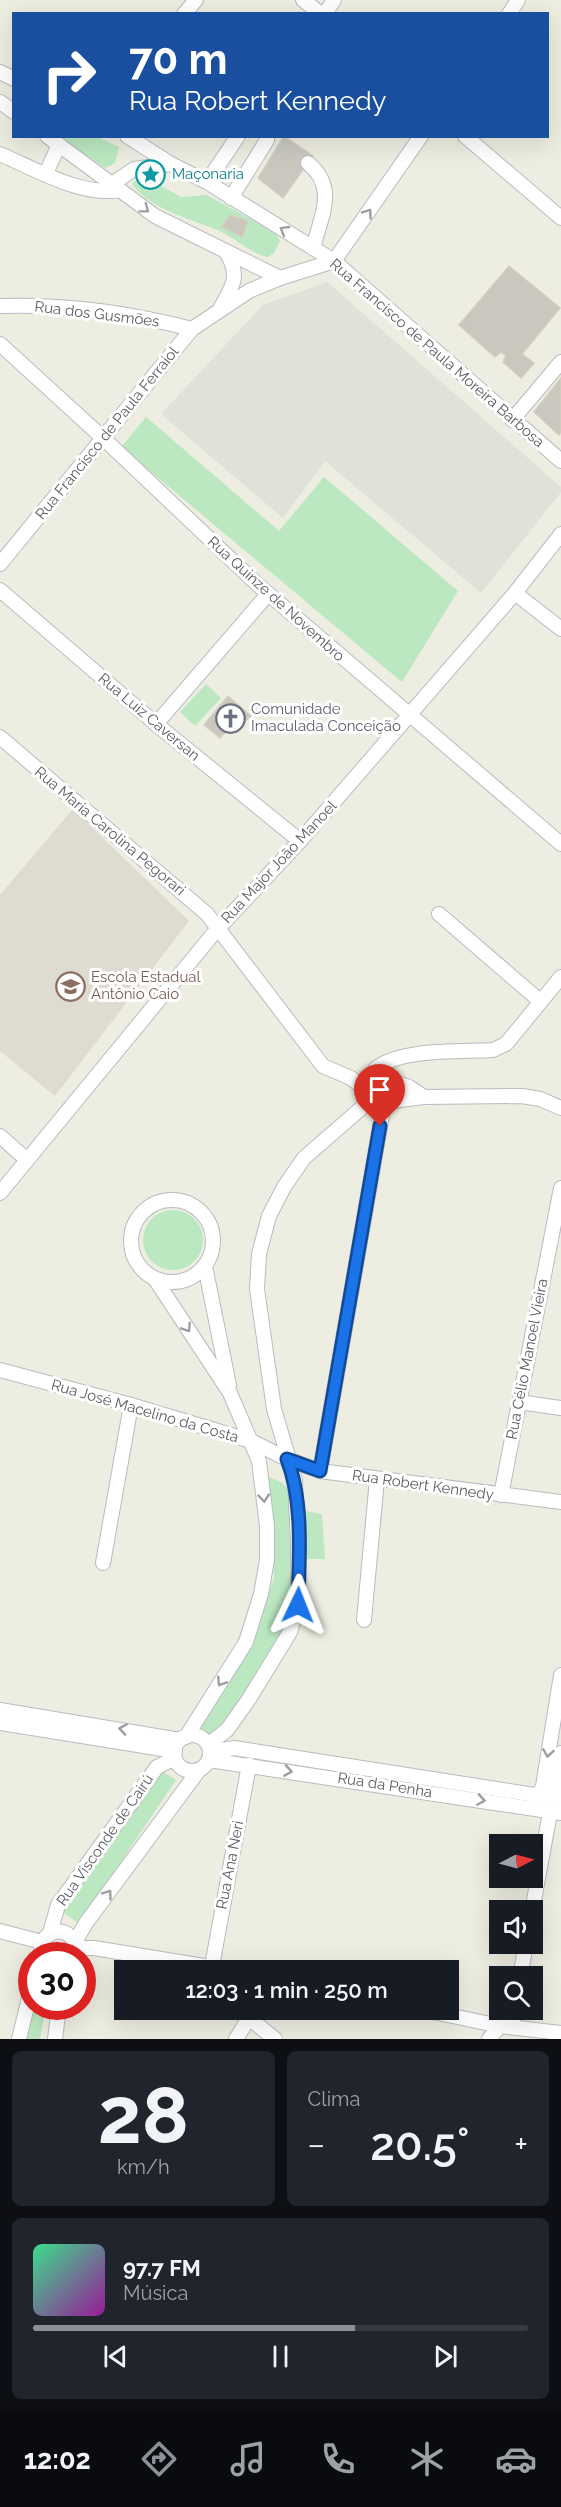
<!DOCTYPE html>
<html lang="pt">
<head>
<meta charset="utf-8">
<style>
  :root { --surface:#171b24; --page:#20242c; --text:#f1f3f6; --muted:#9ea1a6; --line:#363941; --accent:#8c9099 }
  body { margin:0; font-family:Raleway,sans-serif; background:var(--page); color:var(--text); height:100vh; display:flex; flex-direction:column; font-size:22px; white-space:nowrap }
  * { box-sizing:border-box; margin:0 }
  p { font-size:20px; color:var(--muted) }
  .icon { flex:none; width:33px; height:33px; fill:none; stroke:currentColor; stroke-width:2; stroke-linecap:round; stroke-linejoin:round }
  .map { position:relative; height:2039px; overflow:hidden }
  .panel { display:flex; flex-direction:column; gap:12px; padding:12px; background:#0d0f14; flex:1 }
  .panel>* { flex:none }
  .top-card { position:absolute; left:12px; top:12px; width:537px; height:126px; border-radius:0px; box-shadow:0 6px 24px #0002; background:#1a4fa0; color:#fff; overflow:hidden }
  .needle { width:39px; rotate:84deg }
  .controls { position:absolute; left:489px; top:1834px; display:grid; gap:12px }
  .controls a { display:grid; place-items:center; width:54px; height:54px; border-radius:0px; background:var(--surface); box-shadow:0 6px 24px #0002; font-size:30px }
  .speed { position:absolute; left:18px; top:1942px; display:flex; gap:12px; font-size:30px; font-weight:700; text-align:center }
  .speed>* { display:grid; place-content:center; width:78px; height:78px; border-radius:50%; background:var(--surface); box-shadow:0 6px 24px #0002; line-height:1 }
  .speed .limit { border:9px solid #d22; background:#fff; color:#111 }
  .pin { position:absolute; display:grid; place-items:center; width:51px; height:51px; color:#fff; margin:-62px -26px; border-radius:50% 50% 50% 0; rotate:-45deg; box-shadow:0 0 6px #0007 }
  .pin .icon { rotate:45deg }
  .me { position:absolute; width:66px; margin:-33px; rotate:2deg; stroke-linejoin:round; filter:drop-shadow(0 0 4px #0008) }
  .turn { display:flex; align-items:center; gap:21px; height:126px; padding:0 18px; font-size:27px }
  .turn .icon { width:78px; height:78px; stroke-width:2.5 }
  .turn b { display:block; font-size:42px; line-height:51px }
  .big { font-size:45px; font-weight:600; line-height:1.1 }
  .panel .card { flex:1; display:flex; flex-direction:column; justify-content:center; gap:9px; min-width:0; padding:0 21px; border-radius:9px; background:var(--page) }
  .panel .dial { align-items:center; gap:0 }
  .dial b { font-size:78px; line-height:1 }
  .song { display:flex; align-items:center; gap:18px }
  .cover { width:72px; height:72px; border-radius:9px; background:linear-gradient(135deg,hsl(150 70% 55%),hsl(300 70% 35%)) }
  .played { height:6px; border-radius:3px; background:linear-gradient(90deg,var(--accent) 65%,var(--line) 65%) }
  .keys { display:flex; justify-content:space-around; direction:ltr }
  .heat { display:flex; justify-content:space-between; align-items:center; font-size:33px; direction:ltr }
  .panel .tiles { flex:1; display:grid; gap:12px; grid-template-columns:1fr 1fr }
  .card:last-child { grid-column:span 2 }
  .trip { position:absolute; left:114px; top:1960px; width:345px; height:60px; border-radius:0px; background:var(--surface); box-shadow:0 6px 24px #0002; font-weight:600; line-height:60px; text-align:center }
  .dock { display:flex; height:96px; justify-content:space-around; align-items:center; background:#090b0e; color:var(--muted) }
  .dock .icon { width:42px; height:42px }
  .dock .selected { color:var(--accent) }
  .dock b { font-size:27px; color:var(--text) }
  .map>svg:first-child { display:block }
</style>
</head>
<body>
<div class="map">
<svg width="561" height="2039" viewBox="0 0 561 2039">
  <rect width="100%" height="100%" fill="#eeede1"/>
  <path fill="#e1e0d9" d="M327,282L561,487V492L481,593L325,461L283,518L161,414L263,305Z"/>
  <path fill="#dedcd0" d="M73,809L189,921L55,1096L0,1051V895Z"/>
  <g fill="#bbe8c1">
    <path d="M60,137H98L119,147L115,163L105,168Z"/>
    <path d="M142,175L181,197L207,195L276,233L280,241L274,253L268,257L260,255C245,248 230,235 215,229C188,218 150,209 132,184Z"/>
    <path d="M146,417L279,531L324,477L458,591L402,682L121,447Z"/>
    <path d="M206,684L221,698L195,726L180,712Z"/>
    <circle cx="173" cy="1240" r="30"/>
    <path d="M266,1476L281,1482L289,1489C292,1522 297,1558 293,1591C286,1647 247,1695 211,1737L192,1727L256,1630L274,1578L273,1525Z"/>
    <path d="M305,1511L322,1514L325,1559H306Z"/>
    <path d="M160,1770L176,1780L79,1924L62,1911Z"/>
    <path d="M32,2007H46L40,2039H25Z"/>
  </g>
  <g fill="#c9c7be" stroke="#d3cfbf" stroke-width="1.5">
    <path d="M284,136L313,156L283,198L258,178Z"/>
    <path d="M230,215L248,221L242,237L222,227Z"/>
    <path d="M509,266L560,308L522,354L534,363L521,378L503,362L506,356L501,352L495,357L459,325Z"/>
    <path d="M561,378V432L559,435L534,412Z"/>
    <path d="M228,696L251,716L243,723L236,719L220,738L204,725Z"/>
  </g>
  <g fill="none" stroke-linecap="round" stroke-linejoin="round">
    <path stroke="#c9c9c2" stroke-width="14" stroke-dasharray="14 7" stroke-linecap="butt" d="M279,145L308,163"/>
    <defs>
      <g id="minor">
        <path d="M303,0L321,14"/>
        <path d="M184,14L196,0"/>
        <path d="M325,14L334,0"/>
        <path d="M509,14L518,0"/>
        <path d="M0,72L14,79"/>
        <path d="M0,102L14,112"/>
        <path d="M47,136L155,216L280,278"/>
        <path d="M127,136L171,164L207,182L334,261L561,461"/>
        <path d="M465,136L561,218"/>
        <path d="M0,154C35,169 82,197 120,190"/>
        <path d="M308,163C338,188 321,216 313,248"/>
        <path d="M46,173L59,145"/>
        <path d="M207,182L238,136"/>
        <path d="M112,184L134,169L171,164"/>
        <path d="M231,198L267,140"/>
        <path d="M334,261L421,136"/>
        <path d="M0,306C64,304 131,313 192,329"/>
        <path d="M221,307C234,285 240,274 226,252"/>
        <path d="M0,344L103,438L257,584L561,844"/>
        <path d="M512,420L561,362"/>
        <path d="M0,564L192,329L249,291L280,278L334,261"/>
        <path d="M0,590L156,724L300,841"/>
        <path d="M515,593L561,629"/>
        <path d="M156,724L268,594"/>
        <path d="M0,737L207,914L323,1066L351,1078L371,1094"/>
        <path d="M439,914L540,1001"/>
        <path d="M375,1069C401,1048 459,1052 493,1050L506,1044L561,977"/>
        <circle cx="384" cy="1090" r="13"/>
        <path d="M394,1082L409,1087L424,1097"/>
        <path d="M392,1101L424,1097L522,1096L540,1099L561,1108"/>
        <path d="M0,1136L26,1159"/>
        <path d="M0,1193L214,933L300,841L515,593L561,534"/>
        <circle cx="172" cy="1241" r="41"/>
        <path d="M205,1266L229,1385"/>
        <path d="M155,1279L230,1393L259,1461L267,1526V1560L261,1594L246,1642L186,1737"/>
        <path d="M0,1370L131,1405L251,1441L287,1459L320,1471L561,1502"/>
        <path d="M519,1402L561,1408"/>
        <path d="M320,1471L384,1104"/>
        <path d="M501,1495L561,1188"/>
        <path d="M103,1563L131,1405"/>
        <path d="M364,1620L377,1479"/>
        <path d="M0,1710L180,1740"/>
        <path d="M0,1723L175,1751"/>
        <circle cx="192" cy="1753" r="18"/>
        <path d="M209,1744L227,1730L249,1699L290,1632L298,1605V1543L295,1480L274,1409L257,1289L259,1254L269,1216L284,1187L304,1158L373,1098"/>
        <path d="M210,1752L234,1748L561,1799"/>
        <path d="M209,1760L561,1813"/>
        <path d="M536,1802L543,1786L561,1675"/>
        <path d="M532,1911L561,1753"/>
        <path d="M0,1931L42,1942"/>
        <path d="M50,1933L58,1905L157,1767L175,1758"/>
        <path d="M75,1942L86,1923L199,1770"/>
        <path d="M76,1948H94L234,1971"/>
        <path d="M42,1956C35,1930 71,1921 76,1948"/>
        <path d="M212,1966L249,1765"/>
        <path d="M520,1977L526,1944"/>
        <path d="M424,2010L500,2026L561,2033"/>
        <path d="M249,2018L275,2039"/>
        <path d="M512,2026L515,2010"/>
        <path d="M19,2039L32,1986"/>
        <path d="M55,2039L59,2007"/>
        <path d="M236,2039L249,2018L251,2010"/>
        <path d="M489,2039L500,2026"/>
      </g>
    </defs>
    <use href="#minor" stroke="#b9bbc1" stroke-width="16"/>
    <use href="#minor" stroke="#fff" stroke-width="14"/>
  </g>
  <defs><path id="oneway-chevron" d="M-2-3.5L2.5 0L-2 3.5" fill="none" stroke-width="1.6" stroke-linecap="round" stroke-linejoin="round" transform="scale(1.5)"/></defs>
  <g stroke="#9c9ea1">
    <use href="#oneway-chevron" transform="translate(145 209) rotate(37)"/>
    <use href="#oneway-chevron" transform="translate(368 213) rotate(-55)"/>
    <use href="#oneway-chevron" transform="translate(284 230) rotate(-149)"/>
    <use href="#oneway-chevron" transform="translate(187 1328) rotate(57)"/>
    <use href="#oneway-chevron" transform="translate(264 1498) rotate(84)"/>
    <use href="#oneway-chevron" transform="translate(221 1682) rotate(123)"/>
    <use href="#oneway-chevron" transform="translate(123 1729) rotate(-171)"/>
    <use href="#oneway-chevron" transform="translate(548 1753) rotate(99)"/>
    <use href="#oneway-chevron" transform="translate(288 1771) rotate(9)"/>
    <use href="#oneway-chevron" transform="translate(481 1800) rotate(9)"/>
    <use href="#oneway-chevron" transform="translate(108 1894) rotate(-54)"/>
  </g>
  <g fill="none" stroke-linecap="round" stroke-linejoin="round">
    <defs>
      <path id="route" d="M298,1605C299,1559 304,1502 287,1459L320,1471L380,1126"/>
    </defs>
    <use href="#route" stroke="#114b97" stroke-width="15"/>
    <use href="#route" stroke="#1a73e8" stroke-width="10"/>
  </g>
  <defs>
    <symbol id="sight-ring" viewBox="-11 -11 22 22"><circle r="9.5" fill="#fff" stroke="#0f9aa8" stroke-width="1.5"/><path d="M0-6L1.8-2.2L6-1.7L2.9 1.2L3.7 5.4L0 3.3L-3.7 5.4L-2.9 1.2L-6-1.7L-1.8-2.2Z" fill="#0f9aa8"/></symbol>
    <symbol id="church-ring" viewBox="-11 -11 22 22"><circle r="9.5" fill="#fff" stroke="#6b7280" stroke-width="1.5"/><path d="M-1.2-6h2.4v3.5h3.3v2.4h-3.3V6h-2.4V-.1h-3.3v-2.4h3.3Z" fill="#6b7280"/></symbol>
    <symbol id="school-ring" viewBox="-11 -11 22 22"><circle r="9.5" fill="#fff" stroke="#8d6e63" stroke-width="1.5"/><path d="M0-5L7-2L0 1L-7-2ZM-4 1L0 2.5L4 1V4Q0 6-4 4Z" fill="#8d6e63"/></symbol>
  </defs>
  <g fill-rule="evenodd">
    <use href="#sight-ring" x="134" y="158" width="33" height="33"/>
    <use href="#church-ring" x="214" y="702" width="33" height="33"/>
    <use href="#school-ring" x="54" y="970" width="33" height="33"/>
  </g>
  <g text-anchor="middle" stroke-width="6" stroke-linejoin="round" paint-order="stroke">
    <g font-size="15" fill="#0d838f" stroke="#fff" text-anchor="start">
      <text x="172" y="179">Maçonaria</text>
    </g>
    <g font-size="15" fill="#5a5d63" stroke="#fff">
      <text transform="translate(97 314) rotate(7)" y="5">Rua dos Gusmões</text>
      <text transform="translate(437 353) rotate(41)" y="5">Rua Francisco de Paula Moreira Barbosa</text>
      <text transform="translate(107 433) rotate(-51)" y="5">Rua Francisco de Paula Ferraiol</text>
      <text transform="translate(276 599) rotate(42)" y="5">Rua Quinze de Novembro</text>
      <text transform="translate(149 717) rotate(40)" y="5">Rua Luiz Caversan</text>
      <text transform="translate(110 831) rotate(40)" y="5">Rua Maria Carolina Pegorari</text>
      <text transform="translate(279 862) rotate(-47)" y="5">Rua Major João Manoel</text>
      <text transform="translate(527 1359) rotate(-79)" y="5">Rua Célio Manoel Vieira</text>
      <text transform="translate(145 1411) rotate(16)" y="5">Rua José Macelino da Costa</text>
      <text transform="translate(423 1485) rotate(8)" y="5">Rua Robert Kennedy</text>
      <text transform="translate(385 1785) rotate(9)" y="5">Rua da Penha</text>
      <text transform="translate(105 1840) rotate(-55)" y="5">Rua Visconde de Cairú</text>
      <text transform="translate(230 1865) rotate(-79)" y="5">Rua Ana Neri</text>
    </g>
    <g font-size="15" fill="#5b616d" stroke="#fff" text-anchor="start">
      <text x="251" y="714">Comunidade<tspan x="251" dy="17">Imaculada Conceição</tspan></text>
    </g>
    <g font-size="15" fill="#785e54" stroke="#fff" text-anchor="start">
      <text x="91" y="982">Escola Estadual<tspan x="91" dy="17">Antônio Caio</tspan></text>
    </g>
  </g>
</svg>
<div class="controls">
<a><svg class="needle" viewBox="-14 -14 28 28"><path d="M0-13l5 13h-10z" fill="#e53935"/><path d="M0 13l5-13h-10z" fill="#9ea1a6"/></svg></a>
<a><svg class="icon" aria-label="sound" viewBox="0 0 24 24"><path d="M4 9h4l5-4v14l-5-4H4zM17 9q2 3 0 6"/></svg></a>
<a><svg class="icon" aria-label="search" viewBox="0 0 24 24"><circle cx="10" cy="10" r="6"/><path d="M15 15l6 6"/></svg></a>
</div>
<div class="speed"><div class="limit">30</div></div>
<div class="pin" style="left:380px;top:1126px;background:#d93025"><svg class="icon" aria-label="arrive" viewBox="0 0 24 24"><path d="M6 21V4h12l-3 4 3 4H6"/></svg></div>
<svg class="me" style="left:298px;top:1605px" viewBox="-20 -20 40 40"><path d="M0-17L14 15 0 8-14 15z" fill="#1a73e8" stroke="#fff" stroke-width="4"/></svg>
<div class="trip">12:03 · 1 min · 250 m</div>
<div class="top-card">
<div class="turn"><svg class="icon" aria-label="right" viewBox="0 0 24 24"><path d="M7 20v-9h11M14 6l5 5-5 5"/></svg><div><b>70 m</b>Rua Robert Kennedy</div></div>
</div>
</div>
<section class="panel">
<div class="tiles">
<div class="card dial"><b>28</b><p>km/h</p></div>
<div class="card"><p>Clima</p>
<div class="heat"><a>−</a><b class="big">20.5°</b><a>+</a></div>
</div>
<div class="card">
<div class="song"><i class="cover"></i><div><b>97.7 FM</b><p>Música</p></div></div>
<div class="played"></div>
<div class="keys"><svg class="icon" aria-label="previous" viewBox="0 0 24 24"><path d="M18 5L8 12l10 7zM5 5v14"/></svg><svg class="icon" aria-label="pause" viewBox="0 0 24 24"><path d="M8 5v14M16 5v14"/></svg><svg class="icon" aria-label="next" viewBox="0 0 24 24"><path d="M6 5l10 7-10 7zM19 5v14"/></svg></div>
</div>
</div>
</section>
<nav class="dock">
<b>12:02</b>
<svg class="icon selected" aria-label="directions" viewBox="0 0 24 24"><path d="M12 3l9 9-9 9-9-9zM9 14v-3h6M13 9l2 2-2 2"/></svg>
<svg class="icon" aria-label="music" viewBox="0 0 24 24"><path d="M9 18V5l10-2v13"/><circle cx="6" cy="18" r="3"/><circle cx="16" cy="16" r="3"/></svg>
<svg class="icon" aria-label="phone" viewBox="0 0 24 24"><path d="M5 4h4l2 5-3 2q2 4 5 5l2-3 5 2v4C11 20 4 13 5 4z"/></svg>
<svg class="icon" aria-label="climate" viewBox="0 0 24 24"><path d="M12 3v18M4 7l16 10M4 17L20 7"/></svg>
<svg class="icon" aria-label="car" viewBox="0 0 24 24"><path d="M5 17H2v-5l4-1 3-4h7l3 4 3 1v5h-3M9 17h6M6 11h13"/><circle cx="7" cy="17" r="2"/><circle cx="17" cy="17" r="2"/></svg>
</nav>
</body>
</html>
